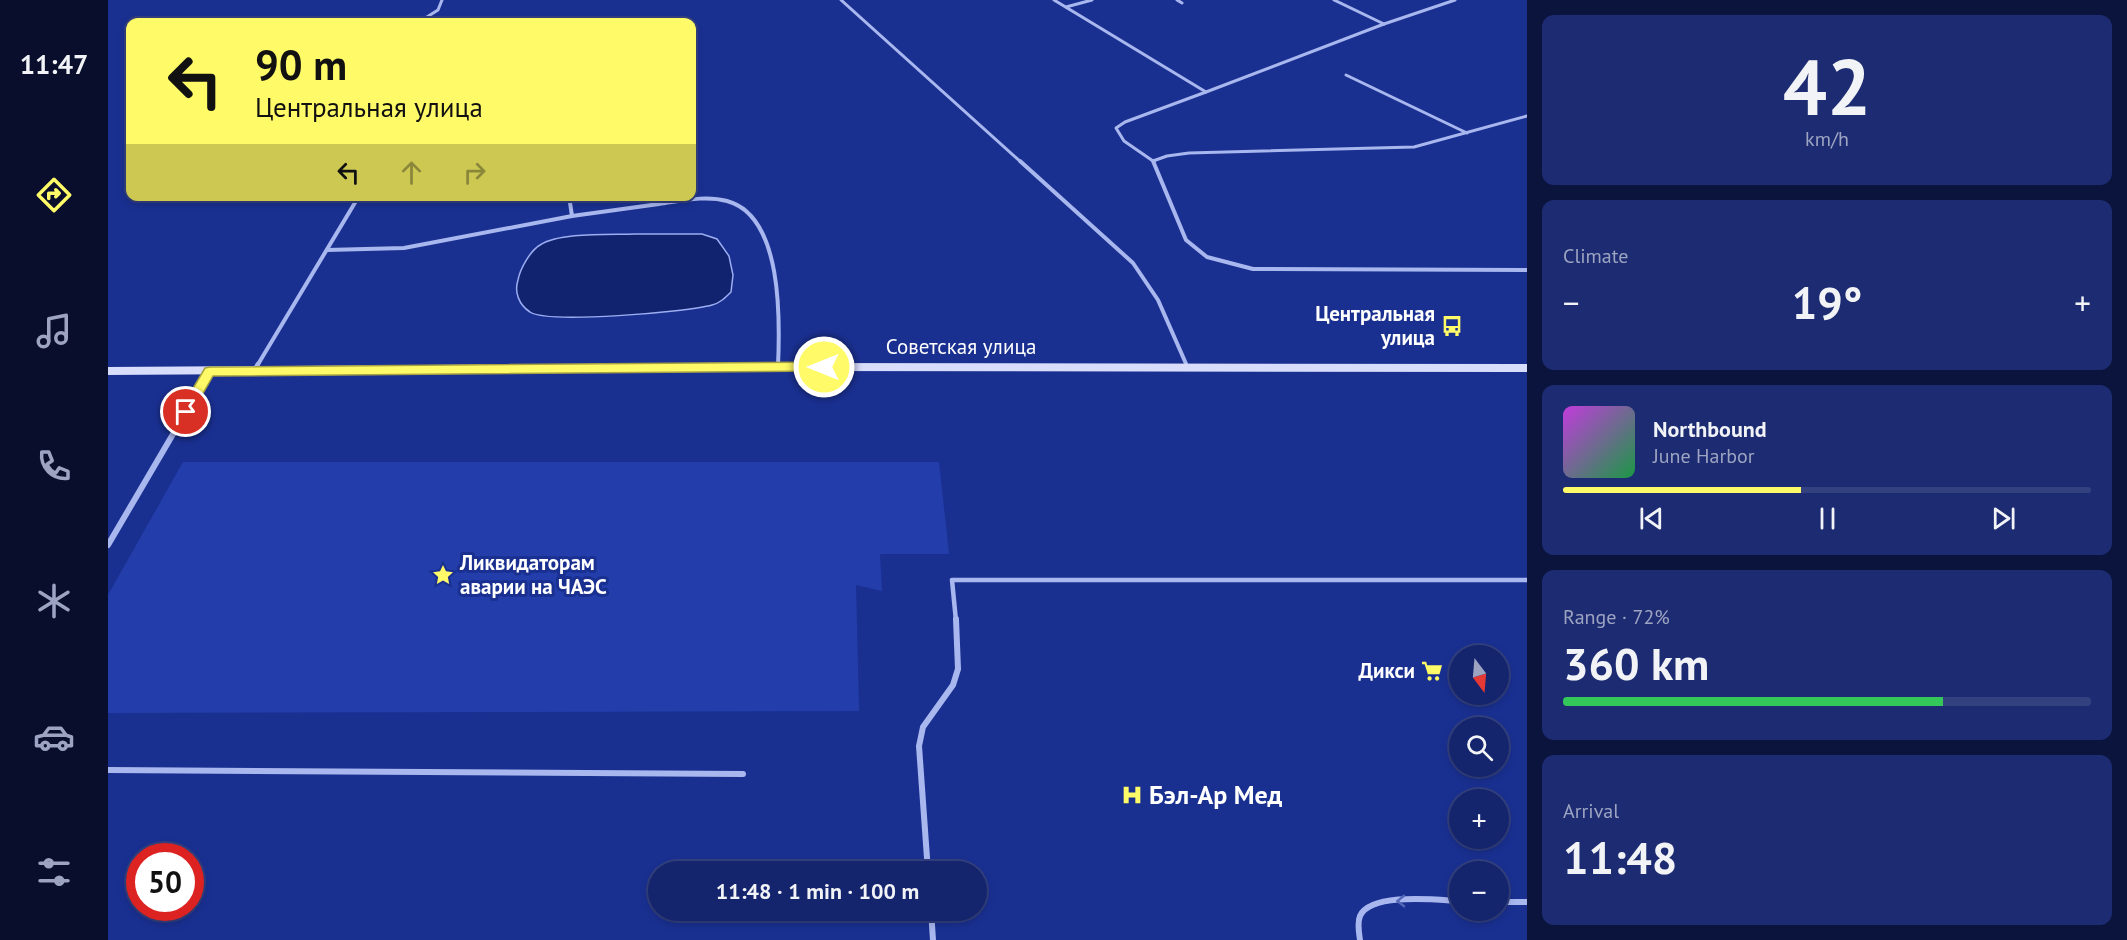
<!DOCTYPE html>
<html lang="en">
<head>
<meta charset="utf-8">
<style>
  :root { --surface:#14246d; --page:#1d2c72; --text:#f1f3f6; --muted:#9da4c2; --line:#334180; --accent:#fffa67 }
  body { margin:0; font-family:"PT Sans",sans-serif; background:var(--page); color:var(--text); height:100vh; display:flex; flex-direction:column; font-size:22px; white-space:nowrap }
  * { box-sizing:border-box; margin:0 }
  p { font-size:20px; color:var(--muted) }
  .icon { flex:none; width:33px; height:33px; fill:none; stroke:currentColor; stroke-width:2; stroke-linecap:round; stroke-linejoin:round }
  .map { position:relative; flex:1; overflow:hidden }
  .sheet { display:flex; flex-direction:column; gap:15px; padding:15px; background:#0b143c; width:600px }
  .sheet>* { flex:none }
  .guide { position:absolute; left:18px; top:18px; width:570px; height:183px; border-radius:12px; box-shadow:0 3px 9px #0003,0 0 0 2px var(--line); background:#fffa67; color:#111; overflow:hidden }
  .needle { width:39px; rotate:164deg }
  .tools { position:absolute; left:1341px; top:645px; display:grid; gap:12px }
  .tools a { display:grid; place-items:center; width:60px; height:60px; border-radius:50%; background:var(--surface); box-shadow:0 3px 9px #0003,0 0 0 2px var(--line); font-size:30px }
  .speed { position:absolute; left:18px; top:843px; display:flex; gap:12px; font-size:30px; font-weight:700; text-align:center }
  .speed>* { display:grid; place-content:center; width:78px; height:78px; border-radius:50%; background:var(--surface); box-shadow:0 3px 9px #0003,0 0 0 2px var(--line); line-height:1 }
  .speed .limit { border:9px solid #d22; background:#fff; color:#111 }
  .pin { position:absolute; display:grid; place-items:center; width:51px; height:51px; color:#fff; margin:-26px; border:3px solid #fff; border-radius:50%; box-shadow:0 2px 6px #0007 }
  .me { position:absolute; width:66px; margin:-33px; rotate:270deg; stroke-linejoin:round; filter:drop-shadow(0 0 4px #0008) }
  .turn { display:flex; align-items:center; gap:21px; height:126px; padding:0 30px; font-size:27px }
  .turn .icon { width:78px; height:78px; stroke-width:2.5 }
  .turn b { display:block; font-size:42px; line-height:51px }
  .lanes { display:flex; align-items:center; height:57px; padding:0 30px; background:#0003; justify-content:center; gap:30px; direction:ltr }
  .lanes .off { opacity:.35 }
  .big { font-size:45px; font-weight:700; line-height:1.1 }
  .sheet .card { flex:1; display:flex; flex-direction:column; justify-content:center; gap:9px; min-width:0; padding:0 21px; border-radius:12px; background:var(--page) }
  .sheet .dial { align-items:center; gap:0 }
  .dial b { font-size:78px; line-height:1 }
  .song { display:flex; align-items:center; gap:18px }
  .cover { width:72px; height:72px; border-radius:9px; background:linear-gradient(135deg,hsl(290 70% 55%),hsl(140 70% 35%)) }
  .played { height:6px; border-radius:3px; background:linear-gradient(90deg,var(--accent) 45%,var(--line) 45%) }
  .keys { display:flex; justify-content:space-around; direction:ltr }
  .heat { display:flex; justify-content:space-between; align-items:center; font-size:33px; direction:ltr }
  .charge { height:9px; border-radius:4px; background:linear-gradient(90deg,#34c759 72%,var(--line) 0) }
  .trip { position:absolute; left:540px; top:861px; width:339px; height:60px; border-radius:30px; background:var(--surface); box-shadow:0 3px 9px #0003,0 0 0 2px var(--line); font-weight:700; line-height:60px; text-align:center }
  main { display:flex; flex:1; min-height:0 }
  .tabs { display:flex; flex-direction:column; width:108px; justify-content:space-around; align-items:center; background:#080e2c; color:var(--muted) }
  .tabs .icon { width:42px; height:42px }
  .tabs .active { color:var(--accent) }
  .tabs b { font-size:27px; color:var(--text) }
  .map>svg:first-child { display:block }
</style>
</head>
<body>
<main>
<nav class="tabs">
<b>11:47</b>
<svg class="icon active" aria-label="directions" viewBox="0 0 24 24"><path d="M12 3l9 9-9 9-9-9zM9 14v-3h6M13 9l2 2-2 2"/></svg>
<svg class="icon" aria-label="music" viewBox="0 0 24 24"><path d="M9 18V5l10-2v13"/><circle cx="6" cy="18" r="3"/><circle cx="16" cy="16" r="3"/></svg>
<svg class="icon" aria-label="phone" viewBox="0 0 24 24"><path d="M5 4h4l2 5-3 2q2 4 5 5l2-3 5 2v4C11 20 4 13 5 4z"/></svg>
<svg class="icon" aria-label="climate" viewBox="0 0 24 24"><path d="M12 3v18M4 7l16 10M4 17L20 7"/></svg>
<svg class="icon" aria-label="car" viewBox="0 0 24 24"><path d="M5 17H2v-5l4-1 3-4h7l3 4 3 1v5h-3M9 17h6M6 11h13"/><circle cx="7" cy="17" r="2"/><circle cx="17" cy="17" r="2"/></svg>
<svg class="icon" aria-label="filters" viewBox="0 0 24 24"><path d="M4 7h16M4 17h16"/><circle cx="9" cy="7" r="2"/><circle cx="15" cy="17" r="2"/></svg>
</nav>
<div class="map">
<svg width="1419" height="940" viewBox="0 0 1419 940">
  <rect width="100%" height="100%" fill="#1a3091"/>
  <path fill="#233eab" d="M75,462H831L841,554H772L774,591L748,585L751,711L0,713V595Z"/>
  <path fill="#11226f" stroke="#9caef1" stroke-width="1.5" d="M527,234H594L609,239L621,256L625,275L623,292C617,298 612,303 604,305C580,312 439,324 422,312C411,305 406,292 410,280C412,269 422,251 432,245C452,232 502,235 527,234Z"/>
  <g fill="none" stroke-linecap="round" stroke-linejoin="round">
    <g stroke="#a9b7ef" stroke-width="3">
      <path d="M733,0L914,163"/>
      <path d="M946,0L1098,92L1276,24"/>
      <path d="M1069,0L1074,3"/>
      <path d="M1226,0L1276,24L1347,0"/>
      <path d="M958,7L984,0"/>
      <path d="M311,22L330,10L334,0"/>
      <path d="M1238,75L1359,133"/>
      <path d="M1045,161L1016,141L1008,128L1017,122L1098,92"/>
      <path d="M1046,163L1045,161L1059,156L1081,153L1306,147L1419,116"/>
    </g>
    <g stroke="#a9b7ef" stroke-width="4">
      <path d="M912,161L1025,263L1050,300L1079,366"/>
      <path d="M1045,161L1078,240L1099,257L1145,269L1419,270"/>
      <path d="M461,196L464,216C493,212 522,208 551,204C573,201 597,195 619,201C675,216 672,321 670,366"/>
      <path d="M219,250L296,248L464,216"/>
      <path d="M149,366L251,196"/>
    </g>
    <g stroke="#a9b7ef" stroke-width="4.5">
      <path d="M670,367V364"/>
      <path d="M147,369L150,364"/>
      <path d="M848,621L844,580H1419"/>
    </g>
    <g stroke="#a9b7ef" stroke-width="6">
      <path d="M0,770L635,774"/>
      <path d="M820,872L811,746L815,727L845,685L850,669L848,619"/>
      <path d="M1390,902H1419"/>
      <path d="M823,910L825,940"/>
      <path d="M1252,940C1251,933 1249,923 1252,916C1263,892 1330,900 1352,901"/>
    </g>
    <path stroke="#a9b7ef" stroke-width="6" d="M0,545L102,371"/>
    <path fill="#d7ddfb" fill-rule="evenodd" d="M670,363L1419,364V372L670,371L0,375V367Z"/>
  </g>
  <defs><path id="oneway-chevron" d="M-2-3.5L2.5 0L-2 3.5" fill="none" stroke-width="1.6" stroke-linecap="round" stroke-linejoin="round" transform="scale(1.5)"/></defs>
  <use stroke="#5366b7" href="#oneway-chevron" transform="translate(1293 901) rotate(179)"/>
  <path fill="#fffa67" stroke="#a6a243" stroke-width="1.5" d="M716,362L722,367L716,371L105,376L82,416H73L71,412L97,368L102,367Z"/>
  <defs>
    <symbol id="bus-bare" viewBox="-9 -9 18 18"><path d="M-5-6H5V4H4V6H2V4H-2V6H-4V4H-5ZM-3.5-4V0h7V-4ZM-3.5 1.2v1.5H-2V1.2ZM2 1.2v1.5H3.5V1.2Z" fill="#fffa67" stroke="#1a3091" stroke-width="2.5" paint-order="stroke"/></symbol>
    <symbol id="sight-bare" viewBox="-9 -9 18 18"><path d="M0-6L1.8-2.2L6-1.7L2.9 1.2L3.7 5.4L0 3.3L-3.7 5.4L-2.9 1.2L-6-1.7L-1.8-2.2Z" fill="#fffa67" stroke="#1a3091" stroke-width="2.5" paint-order="stroke"/></symbol>
    <symbol id="supermarket-bare" viewBox="-9 -9 18 18"><path d="M-6-5.5h2.5l.6 2H6L4.5 2H-2.5L-4.4-4H-6ZM-1.5 3.2a1.3 1.3 0 1 0 .1 0ZM3 3.2a1.3 1.3 0 1 0 .1 0Z" fill="#fffa67" stroke="#1a3091" stroke-width="2.5" paint-order="stroke"/></symbol>
    <symbol id="hospital-bare" viewBox="-9 -9 18 18"><path d="M-5-5h3v3.5h4V-5h3V5h-3V1.5h-4V5h-3Z" fill="#fffa67" stroke="#1a3091" stroke-width="2.5" paint-order="stroke"/></symbol>
  </defs>
  <g fill-rule="evenodd">
    <use href="#bus-bare" x="1329" y="311" width="30" height="30"/>
    <use href="#sight-bare" x="320" y="560" width="30" height="30"/>
    <use href="#supermarket-bare" x="1309" y="656" width="30" height="30"/>
    <use href="#hospital-bare" x="1009" y="780" width="30" height="30"/>
  </g>
  <g text-anchor="middle" stroke-width="6" stroke-linejoin="round" paint-order="stroke">
    <g font-size="21" font-weight="bold" fill="#fff" stroke="#1a3091" text-anchor="end">
      <text x="1327" y="321">Центральная<tspan x="1327" dy="24">улица</tspan></text>
      <text x="352" y="570" text-anchor="start">Ликвидаторам<tspan x="352" dy="24">аварии на ЧАЭС</tspan></text>
      <text x="1307" y="678">Дикси</text>
    </g>
    <g font-size="21" fill="#fff" stroke="#1a3091">
      <text x="853" y="354">Советская улица</text>
    </g>
    <g font-size="26" font-weight="bold" fill="#fff" stroke="#1a3091" text-anchor="start">
      <text x="1041" y="804">Бэл-Ар Мед</text>
    </g>
  </g>
</svg>
<div class="tools">
<a><svg class="needle" viewBox="-14 -14 28 28"><path d="M0-13l5 13h-10z" fill="#e53935"/><path d="M0 13l5-13h-10z" fill="#9da4c2"/></svg></a>
<a><svg class="icon" aria-label="search" viewBox="0 0 24 24"><circle cx="10" cy="10" r="6"/><path d="M15 15l6 6"/></svg></a>
<a>+</a>
<a>−</a>
</div>
<div class="speed"><div class="limit">50</div></div>
<div class="pin" style="left:78px;top:412px;background:#d93025"><svg class="icon" aria-label="arrive" viewBox="0 0 24 24"><path d="M6 21V4h12l-3 4 3 4H6"/></svg></div>
<svg class="me" style="left:716px;top:367px" viewBox="-20 -20 40 40"><circle r="17" fill="#fffa67" stroke="#fff" stroke-width="3"/><path d="M0-11L8 9 0 5-8 9z" fill="#fff"/></svg>
<div class="trip">11:48 · 1 min · 100 m</div>
<div class="guide">
<div class="turn"><svg class="icon" aria-label="left" viewBox="0 0 24 24"><path d="M17 20v-9H6M10 6l-5 5 5 5"/></svg><div><b>90 m</b>Центральная улица</div></div>
<div class="lanes"><svg class="icon" aria-label="left" viewBox="0 0 24 24"><path d="M17 20v-9H6M10 6l-5 5 5 5"/></svg><svg class="icon off" aria-label="ahead" viewBox="0 0 24 24"><path d="M12 20V5M6 11l6-6 6 6"/></svg><svg class="icon off" aria-label="right" viewBox="0 0 24 24"><path d="M7 20v-9h11M14 6l5 5-5 5"/></svg></div>
</div>
</div>
<section class="sheet">
<div class="card dial"><b>42</b><p>km/h</p></div>
<div class="card"><p>Climate</p>
<div class="heat"><a>−</a><b class="big">19°</b><a>+</a></div>
</div>
<div class="card">
<div class="song"><i class="cover"></i><div><b>Northbound</b><p>June Harbor</p></div></div>
<div class="played"></div>
<div class="keys"><svg class="icon" aria-label="previous" viewBox="0 0 24 24"><path d="M18 5L8 12l10 7zM5 5v14"/></svg><svg class="icon" aria-label="pause" viewBox="0 0 24 24"><path d="M8 5v14M16 5v14"/></svg><svg class="icon" aria-label="next" viewBox="0 0 24 24"><path d="M6 5l10 7-10 7zM19 5v14"/></svg></div>
</div>
<div class="card"><p>Range · 72%</p><b class="big">360 km</b><div class="charge"></div></div>
<div class="card"><p>Arrival</p><b class="big">11:48</b></div>
</section>
</main>
</body>
</html>
